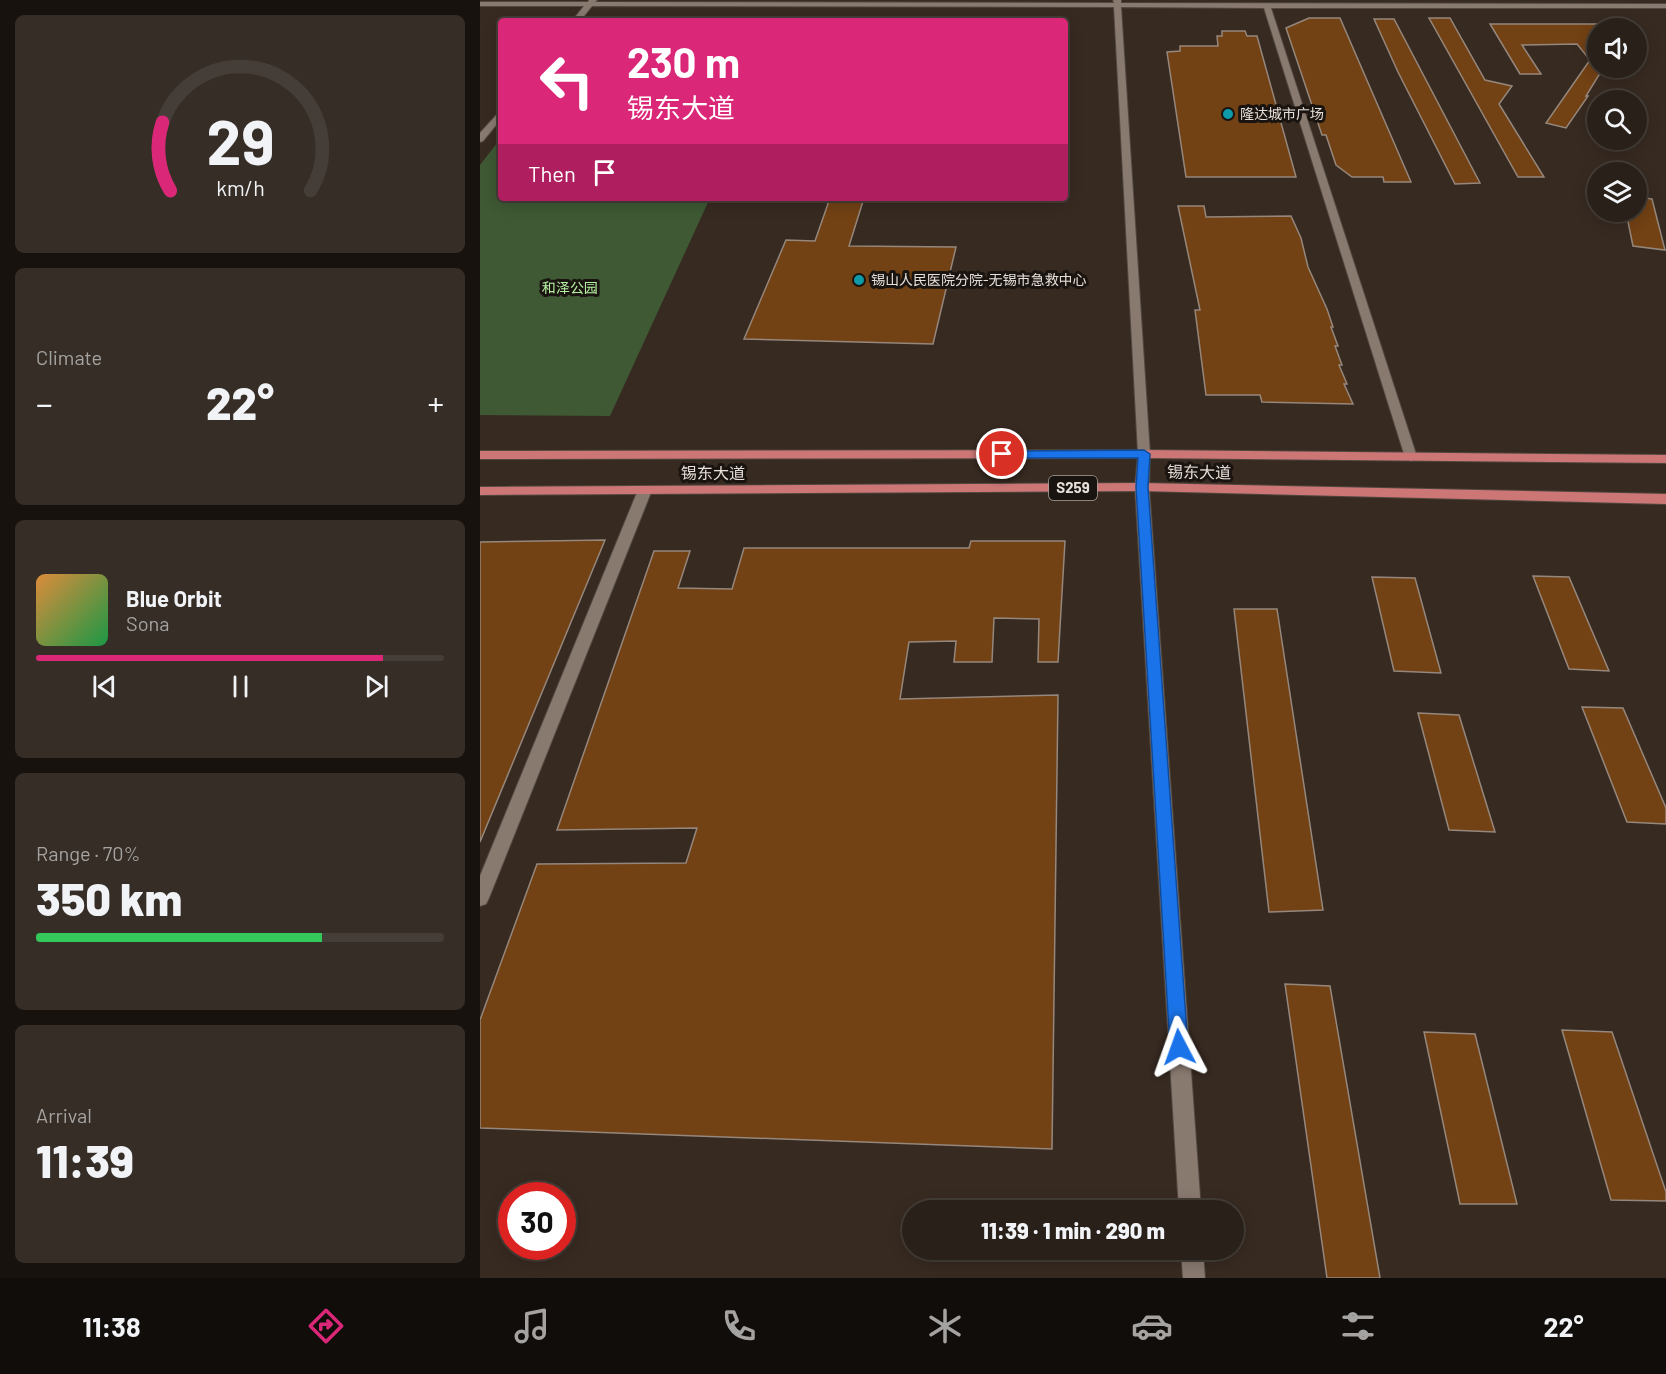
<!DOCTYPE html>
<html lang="en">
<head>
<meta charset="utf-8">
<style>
  :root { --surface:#292019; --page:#352d26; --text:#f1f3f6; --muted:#a5a3a2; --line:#453e38; --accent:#db2777 }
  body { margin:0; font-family:Barlow,"Noto Sans SC",sans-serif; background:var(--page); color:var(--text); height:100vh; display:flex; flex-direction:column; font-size:22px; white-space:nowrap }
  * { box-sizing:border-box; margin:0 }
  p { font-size:20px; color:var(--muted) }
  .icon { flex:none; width:33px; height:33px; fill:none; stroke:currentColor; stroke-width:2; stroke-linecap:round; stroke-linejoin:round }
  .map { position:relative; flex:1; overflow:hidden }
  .panel { display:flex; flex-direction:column; gap:15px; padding:15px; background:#17120e; width:480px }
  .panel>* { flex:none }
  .banner { position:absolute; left:18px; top:18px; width:570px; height:183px; border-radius:6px; box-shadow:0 3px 15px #0003,0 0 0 2px var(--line); background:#db2777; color:#fff; overflow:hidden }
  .fabs { position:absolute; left:1107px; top:18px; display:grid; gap:12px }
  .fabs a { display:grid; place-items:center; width:60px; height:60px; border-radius:50%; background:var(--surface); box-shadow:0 3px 15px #0003,0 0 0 2px var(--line); font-size:30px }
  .speed { position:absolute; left:18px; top:1182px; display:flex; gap:12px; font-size:30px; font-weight:700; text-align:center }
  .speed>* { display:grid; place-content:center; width:78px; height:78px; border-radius:50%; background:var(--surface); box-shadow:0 3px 15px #0003,0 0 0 2px var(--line); line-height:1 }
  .speed .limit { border:9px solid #d22; background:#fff; color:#111 }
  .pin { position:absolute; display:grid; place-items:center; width:51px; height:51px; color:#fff; margin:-26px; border:3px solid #fff; border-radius:50%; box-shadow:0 2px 6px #0007 }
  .me { position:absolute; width:66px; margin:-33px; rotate:356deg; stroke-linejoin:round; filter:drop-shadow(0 0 4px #0008) }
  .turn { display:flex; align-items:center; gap:21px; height:126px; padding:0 30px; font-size:27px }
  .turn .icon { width:78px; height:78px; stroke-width:2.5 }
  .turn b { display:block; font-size:42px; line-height:51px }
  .then { display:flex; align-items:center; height:57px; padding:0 30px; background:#0003; gap:12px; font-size:22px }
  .big { font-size:45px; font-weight:800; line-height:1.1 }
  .panel .tile { flex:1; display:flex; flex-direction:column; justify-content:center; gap:9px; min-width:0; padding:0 21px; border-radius:9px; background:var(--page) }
  .panel .dial { align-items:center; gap:0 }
  .dial svg { height:156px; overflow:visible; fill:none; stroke:var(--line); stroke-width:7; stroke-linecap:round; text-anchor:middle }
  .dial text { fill:var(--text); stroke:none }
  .song { display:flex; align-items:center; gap:18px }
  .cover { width:72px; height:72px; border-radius:9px; background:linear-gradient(135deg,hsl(30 70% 55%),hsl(140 70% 35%)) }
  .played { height:6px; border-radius:3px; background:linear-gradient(90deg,var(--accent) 85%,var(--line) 85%) }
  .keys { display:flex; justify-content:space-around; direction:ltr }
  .heat { display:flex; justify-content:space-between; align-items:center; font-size:33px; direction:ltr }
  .charge { height:9px; border-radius:4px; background:linear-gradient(90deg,#34c759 70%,var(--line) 0) }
  .trip { position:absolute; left:422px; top:1200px; width:342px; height:60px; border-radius:30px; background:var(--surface); box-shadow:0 3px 15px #0003,0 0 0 2px var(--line); font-weight:800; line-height:60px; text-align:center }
  .menu { display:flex; height:96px; justify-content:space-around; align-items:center; background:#100d0a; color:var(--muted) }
  .menu .icon { width:42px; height:42px }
  .menu .on { color:var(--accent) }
  .menu b { font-size:27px; color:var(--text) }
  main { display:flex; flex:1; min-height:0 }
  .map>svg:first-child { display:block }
</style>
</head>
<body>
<main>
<section class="panel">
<div class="tile dial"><svg viewBox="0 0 100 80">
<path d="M14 69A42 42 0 1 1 86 69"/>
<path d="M14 69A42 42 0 0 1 10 34" stroke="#db2777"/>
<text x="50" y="56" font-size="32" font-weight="700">29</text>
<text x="50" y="72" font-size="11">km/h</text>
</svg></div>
<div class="tile"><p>Climate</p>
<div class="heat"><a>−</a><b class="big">22°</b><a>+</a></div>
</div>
<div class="tile">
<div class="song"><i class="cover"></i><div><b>Blue Orbit</b><p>Sona</p></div></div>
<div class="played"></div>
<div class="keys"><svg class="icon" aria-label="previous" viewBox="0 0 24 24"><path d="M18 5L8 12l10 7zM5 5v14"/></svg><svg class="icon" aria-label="pause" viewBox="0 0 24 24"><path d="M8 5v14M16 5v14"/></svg><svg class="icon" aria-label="next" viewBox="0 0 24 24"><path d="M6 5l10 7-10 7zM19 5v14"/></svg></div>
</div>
<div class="tile"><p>Range · 70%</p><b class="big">350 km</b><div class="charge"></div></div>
<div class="tile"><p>Arrival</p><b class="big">11:39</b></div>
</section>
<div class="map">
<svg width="1186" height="1278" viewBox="0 0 1186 1278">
  <rect width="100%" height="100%" fill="#372a21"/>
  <g fill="#3e5934">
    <path d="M128,16L313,18L312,21H116Z"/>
    <path d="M21,138V198H230L130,416L0,415V165Z"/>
  </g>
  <g fill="#724114" stroke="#96877c" stroke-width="1.5">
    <path d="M829,18H860L931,182H904L903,177H872L856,165L846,135H842L806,28Z"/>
    <path d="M949,18H970L1005,80L1032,86L1019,104L1064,177H1038Z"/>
    <path d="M894,19H914L1000,183L975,184L918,72Z"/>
    <path d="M1010,24H1118V69L1122,70L1106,96H1108L1086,128L1066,123L1110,60L1097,44L1042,45L1061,74H1040Z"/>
    <path d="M742,31H765L767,36H777L816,177H706L687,52L700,51V46H738L737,36H742Z"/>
    <path d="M1156,197L1172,199L1185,250L1153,246L1146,212H1156Z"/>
    <path d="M350,198H384L369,246L476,247L453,344L264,339L306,240L335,241Z"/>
    <path d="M698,206H724L726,217L811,216L821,238L828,267L847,309L853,327H851L858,346H855L862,365H859L867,384H864L873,404L782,402L780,395H726L715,310H720Z"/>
    <path d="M125,540L0,842V542Z"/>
    <path d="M491,541H585L578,662H558L559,619L514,618L512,662H474L476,641L429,642L420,699L578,695L572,1149L0,1128V1020L57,864L206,863L217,828L77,830L174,551H210L198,588L252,589L264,548H489Z"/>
    <path d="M1053,576L1089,577L1129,671L1089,669Z"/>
    <path d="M892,577L935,578L961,673L914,671Z"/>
    <path d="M754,609H797L843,910L789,912Z"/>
    <path d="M1102,707L1143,708L1186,808V824L1147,822Z"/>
    <path d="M938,713L979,715L1015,832L969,830Z"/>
    <path d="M805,984L850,986L900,1278H847Z"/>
    <path d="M1082,1030L1132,1032L1186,1192V1201L1131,1200Z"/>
    <path d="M944,1032L995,1034L1037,1204H980Z"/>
  </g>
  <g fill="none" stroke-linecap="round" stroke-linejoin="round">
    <defs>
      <g id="minor">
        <path d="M109,0H117L115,2L634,3L633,0H641V3L1186,4V8H791L937,457L931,461L925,457L784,8L641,7L670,454L669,487L721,1210H699L655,487L658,454L634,7L112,6L100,21H92L104,6H0V2H108Z"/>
        <path d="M21,110V119L3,141L0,142V133Z"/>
        <path d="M165,486L172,490L9,898L6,904L0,906V876L158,490Z"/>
        <path d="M701,1250H723L725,1278H703Z"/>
      </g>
      <g id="major">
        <path d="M664,450L1186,455V463L664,458L0,459V451Z"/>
        <path d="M662,483L1186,494V504L662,491L0,495V487Z"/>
      </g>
    </defs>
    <use href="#minor" stroke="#524840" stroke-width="2"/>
    <use href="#major" stroke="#524840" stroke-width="2"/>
    <use href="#minor" fill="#897a70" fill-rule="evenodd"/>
    <use href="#major" fill="#cc7676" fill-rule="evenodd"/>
  </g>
  <path fill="#1a73e8" stroke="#114b97" stroke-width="1.5" d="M664,450L670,454L668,487L708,1047L705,1054L699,1056L692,1054L690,1047L656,487L658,458H522L516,454L522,451Z"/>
  <g fill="#0f9aa8" stroke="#1a1410" stroke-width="2">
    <circle cx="748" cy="114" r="6"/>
    <circle cx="379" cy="280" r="6"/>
  </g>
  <g text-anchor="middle" stroke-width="6" stroke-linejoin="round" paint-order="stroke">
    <g font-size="14" fill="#e7dfd9" stroke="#1a1410" text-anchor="start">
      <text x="760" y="119">隆达城市广场</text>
      <text x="391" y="285">锡山人民医院分院-无锡市急救中心</text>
    </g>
    <g font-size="14" fill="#b5efa1" stroke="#1a1410">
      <text x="90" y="293">和泽公园</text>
    </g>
    <rect fill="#1a1410" stroke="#aaa29d" stroke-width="1.5" x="569" y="476" width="48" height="24" rx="4.5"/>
    <g font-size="15" font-weight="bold" fill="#e7dfd9">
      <text x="593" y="493">S259</text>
    </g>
    <g font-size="16" fill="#e7dfd9" stroke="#1a1410">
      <text transform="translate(719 472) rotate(1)" y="6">锡东大道</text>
      <text x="233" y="479">锡东大道</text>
    </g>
  </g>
</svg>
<div class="fabs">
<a><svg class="icon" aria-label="sound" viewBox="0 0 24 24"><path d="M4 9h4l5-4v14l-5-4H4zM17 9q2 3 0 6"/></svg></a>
<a><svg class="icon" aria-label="search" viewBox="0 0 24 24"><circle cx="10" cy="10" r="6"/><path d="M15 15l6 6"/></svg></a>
<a><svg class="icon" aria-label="layers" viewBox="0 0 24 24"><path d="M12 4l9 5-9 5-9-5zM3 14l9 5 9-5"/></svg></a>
</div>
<div class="speed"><div class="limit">30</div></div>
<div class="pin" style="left:522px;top:454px;background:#d93025"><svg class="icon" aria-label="arrive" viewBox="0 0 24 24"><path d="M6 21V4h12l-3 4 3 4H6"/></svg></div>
<svg class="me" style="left:699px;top:1047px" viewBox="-20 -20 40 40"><path d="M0-17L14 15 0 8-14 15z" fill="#1a73e8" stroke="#fff" stroke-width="4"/></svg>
<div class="trip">11:39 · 1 min · 290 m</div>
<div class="banner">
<div class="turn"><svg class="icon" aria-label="left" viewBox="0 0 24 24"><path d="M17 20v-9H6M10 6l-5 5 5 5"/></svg><div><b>230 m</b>锡东大道</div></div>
<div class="then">Then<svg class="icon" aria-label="arrive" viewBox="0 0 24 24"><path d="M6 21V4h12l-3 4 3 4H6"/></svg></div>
</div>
</div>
</main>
<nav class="menu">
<b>11:38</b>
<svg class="icon on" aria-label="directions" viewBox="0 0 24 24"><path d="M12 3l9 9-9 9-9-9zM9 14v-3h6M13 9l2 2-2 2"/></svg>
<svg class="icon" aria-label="music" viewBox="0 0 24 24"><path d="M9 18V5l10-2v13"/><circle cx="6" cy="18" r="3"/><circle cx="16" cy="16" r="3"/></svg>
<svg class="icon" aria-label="phone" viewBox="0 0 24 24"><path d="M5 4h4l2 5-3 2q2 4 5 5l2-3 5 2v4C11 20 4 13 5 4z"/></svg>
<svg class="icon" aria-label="climate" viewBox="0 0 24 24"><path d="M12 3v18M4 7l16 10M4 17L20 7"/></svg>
<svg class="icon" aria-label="car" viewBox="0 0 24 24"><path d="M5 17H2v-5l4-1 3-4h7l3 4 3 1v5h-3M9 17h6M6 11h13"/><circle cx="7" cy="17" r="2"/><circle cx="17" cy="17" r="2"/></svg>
<svg class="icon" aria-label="filters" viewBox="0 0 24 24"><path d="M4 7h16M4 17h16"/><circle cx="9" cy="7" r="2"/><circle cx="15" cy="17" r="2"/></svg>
<b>22°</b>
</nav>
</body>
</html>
